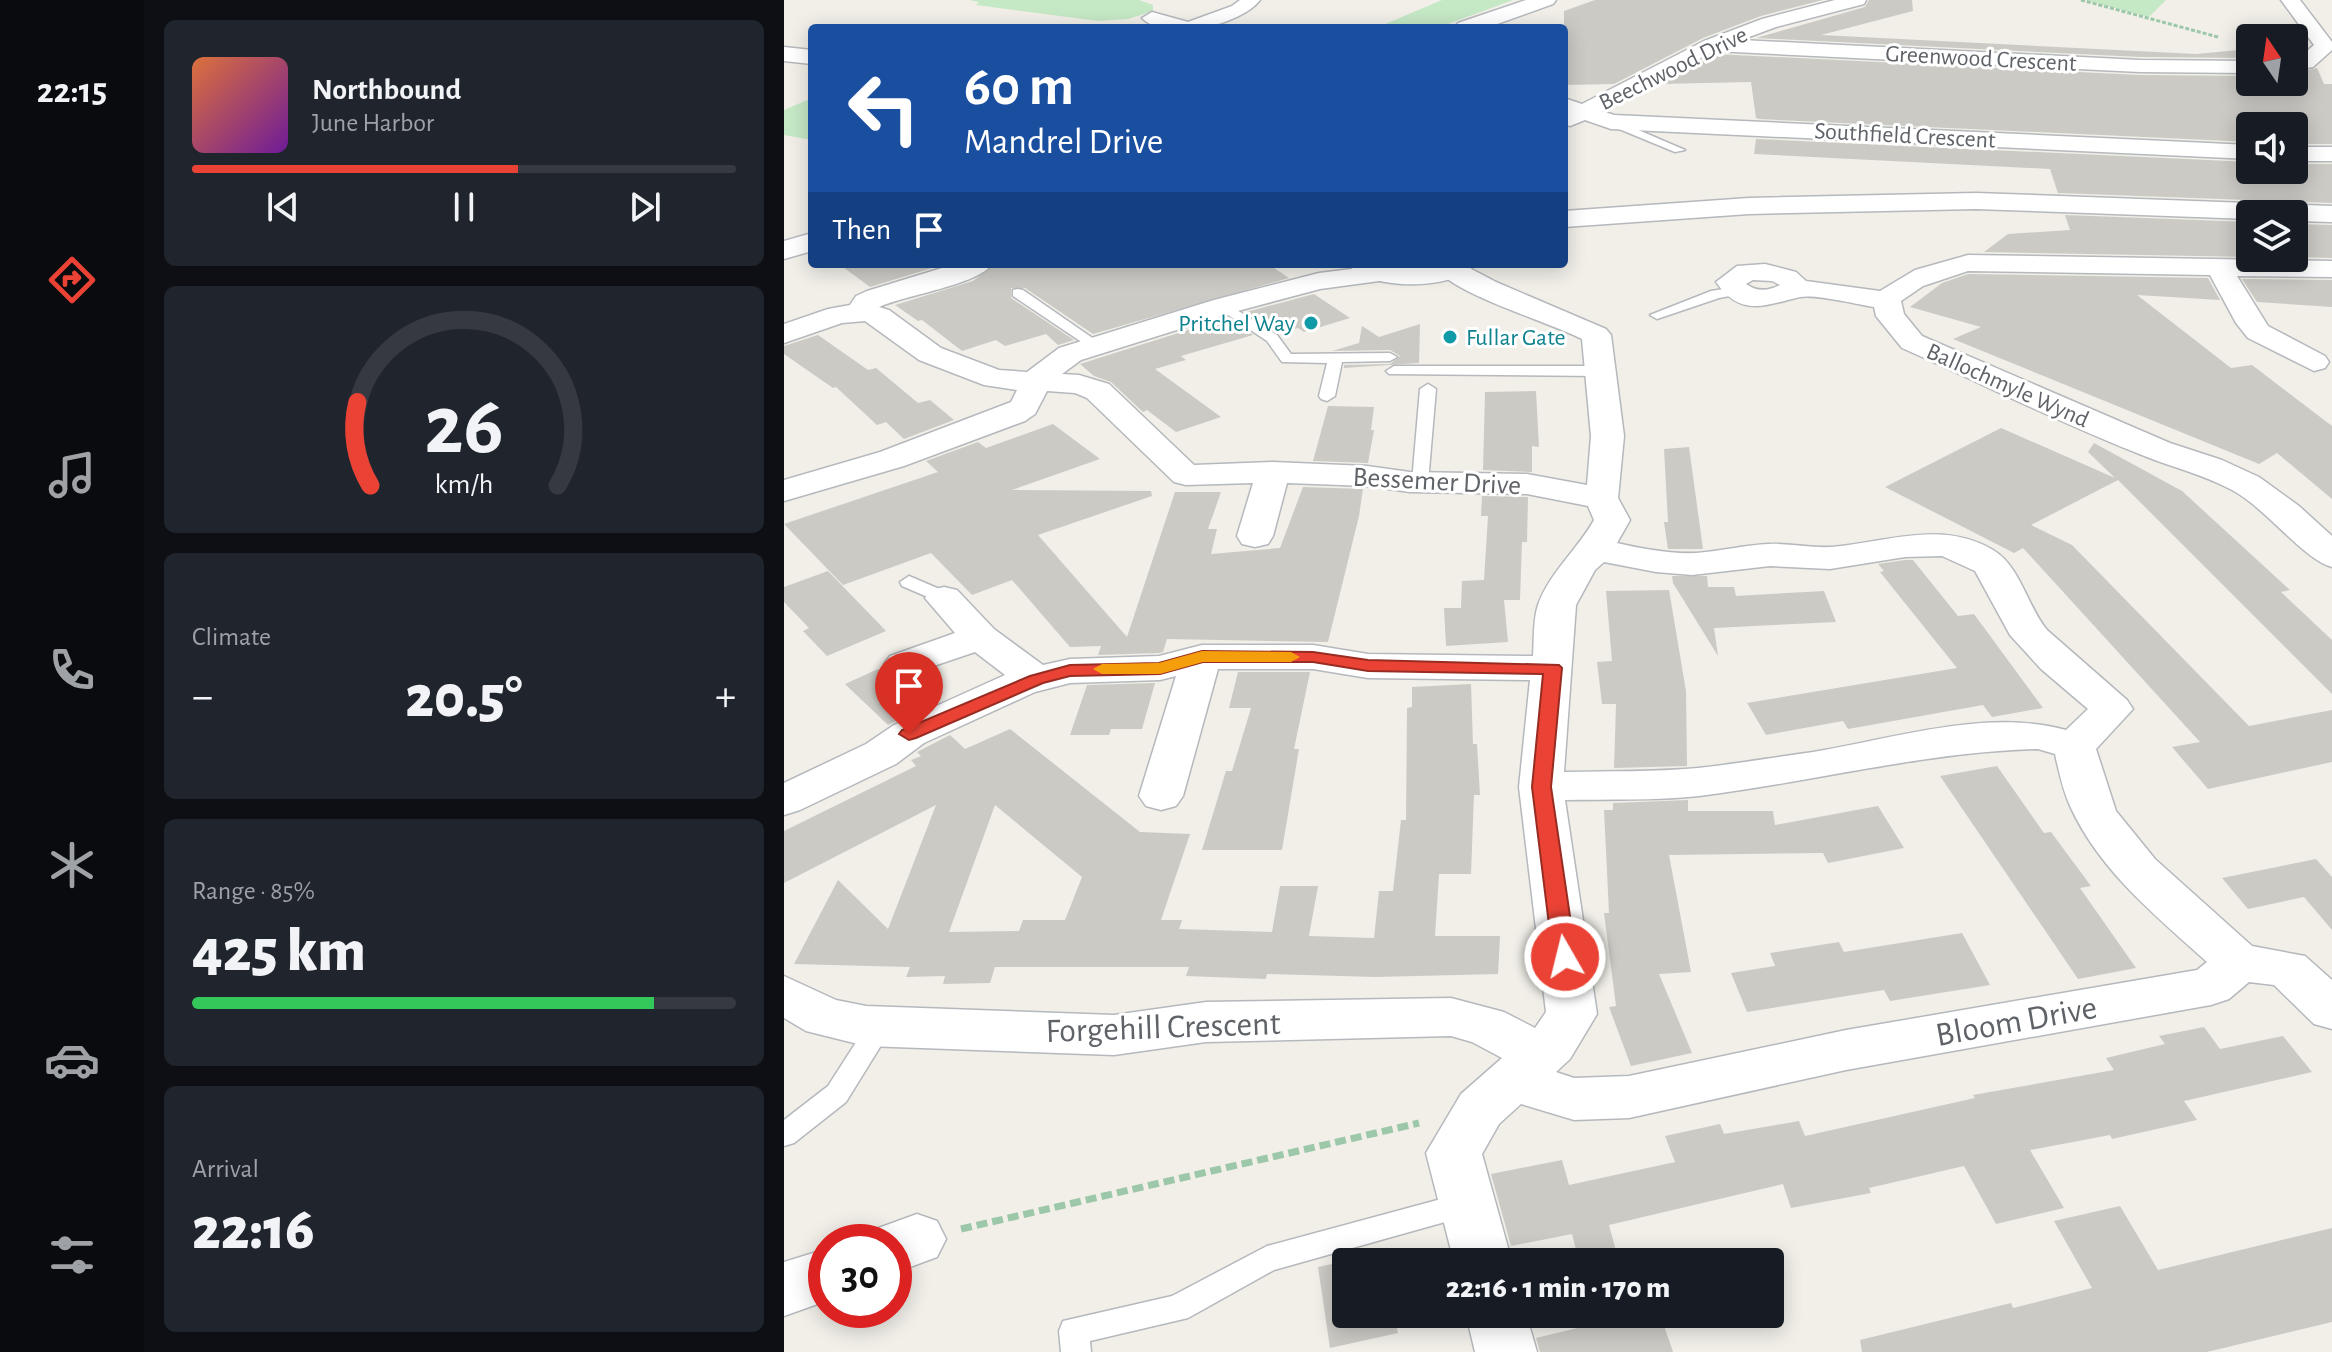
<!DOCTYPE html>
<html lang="en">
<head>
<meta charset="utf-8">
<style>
  :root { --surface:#171b24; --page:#20242c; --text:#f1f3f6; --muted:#9ea1a6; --line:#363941; --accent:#ea4335 }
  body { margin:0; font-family:"Alegreya Sans",sans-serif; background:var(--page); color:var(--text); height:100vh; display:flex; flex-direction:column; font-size:30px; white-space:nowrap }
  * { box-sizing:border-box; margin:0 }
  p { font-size:26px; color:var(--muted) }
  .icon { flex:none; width:44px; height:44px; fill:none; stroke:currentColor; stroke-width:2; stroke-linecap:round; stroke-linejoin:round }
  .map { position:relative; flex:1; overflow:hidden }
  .panel { display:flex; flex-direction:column; gap:20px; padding:20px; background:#0d0f14; width:640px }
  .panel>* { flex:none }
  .top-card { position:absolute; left:24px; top:24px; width:760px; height:244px; border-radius:8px; box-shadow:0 4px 20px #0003; background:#1a4fa0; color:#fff; overflow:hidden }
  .needle { width:52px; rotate:347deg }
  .fabs { position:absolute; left:1452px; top:24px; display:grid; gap:16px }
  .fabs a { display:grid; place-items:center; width:72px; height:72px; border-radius:8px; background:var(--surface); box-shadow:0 4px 20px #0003; font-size:40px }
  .speed { position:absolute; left:24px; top:1224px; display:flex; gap:16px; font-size:40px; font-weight:700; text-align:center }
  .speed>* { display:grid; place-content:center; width:104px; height:104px; border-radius:50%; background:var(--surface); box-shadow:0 4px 20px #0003; line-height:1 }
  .speed .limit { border:12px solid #d22; background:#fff; color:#111 }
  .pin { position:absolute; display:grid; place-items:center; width:68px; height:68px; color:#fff; margin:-82px -34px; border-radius:50% 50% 50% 0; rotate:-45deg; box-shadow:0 0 8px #0007 }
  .pin .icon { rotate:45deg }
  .me { position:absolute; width:88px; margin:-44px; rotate:352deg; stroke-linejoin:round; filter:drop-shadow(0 0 6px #0008) }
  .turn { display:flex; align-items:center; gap:28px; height:168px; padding:0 24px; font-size:36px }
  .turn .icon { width:104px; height:104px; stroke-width:2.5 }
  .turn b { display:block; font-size:56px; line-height:68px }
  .then { display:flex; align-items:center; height:76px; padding:0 24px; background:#0003; gap:16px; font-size:30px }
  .big { font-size:60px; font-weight:800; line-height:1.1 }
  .panel .widget { flex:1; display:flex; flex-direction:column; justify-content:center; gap:12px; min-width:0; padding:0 28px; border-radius:12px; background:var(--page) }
  .panel .dial { align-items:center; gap:0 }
  .dial svg { height:208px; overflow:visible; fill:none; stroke:var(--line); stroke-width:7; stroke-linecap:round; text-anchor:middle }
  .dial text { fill:var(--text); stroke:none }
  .song { display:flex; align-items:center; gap:24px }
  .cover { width:96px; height:96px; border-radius:12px; background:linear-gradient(135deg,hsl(20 70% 55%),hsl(280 70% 35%)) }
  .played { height:8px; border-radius:4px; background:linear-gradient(90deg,var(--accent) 60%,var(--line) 60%) }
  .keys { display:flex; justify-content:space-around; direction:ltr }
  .heat { display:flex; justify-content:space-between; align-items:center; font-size:44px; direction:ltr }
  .charge { height:12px; border-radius:6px; background:linear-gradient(90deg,#34c759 85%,var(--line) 0) }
  .trip { position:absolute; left:548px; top:1248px; width:452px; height:80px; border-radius:8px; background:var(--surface); box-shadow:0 4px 20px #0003; font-weight:800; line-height:80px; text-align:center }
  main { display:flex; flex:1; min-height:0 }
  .dock { display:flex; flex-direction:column; width:144px; justify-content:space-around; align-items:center; background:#090b0e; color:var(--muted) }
  .dock .icon { width:56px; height:56px }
  .dock .selected { color:var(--accent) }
  .dock b { font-size:36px; color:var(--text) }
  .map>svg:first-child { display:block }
</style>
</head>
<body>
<main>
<nav class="dock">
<b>22:15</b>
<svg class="icon selected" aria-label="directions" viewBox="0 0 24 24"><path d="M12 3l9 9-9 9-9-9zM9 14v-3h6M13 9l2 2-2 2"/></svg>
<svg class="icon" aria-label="music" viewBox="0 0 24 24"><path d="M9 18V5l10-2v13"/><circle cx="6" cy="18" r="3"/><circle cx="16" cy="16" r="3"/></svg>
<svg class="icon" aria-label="phone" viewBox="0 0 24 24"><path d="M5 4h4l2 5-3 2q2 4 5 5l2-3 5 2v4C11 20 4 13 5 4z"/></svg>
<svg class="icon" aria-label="climate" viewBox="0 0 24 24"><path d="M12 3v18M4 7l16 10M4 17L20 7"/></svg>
<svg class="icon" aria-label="car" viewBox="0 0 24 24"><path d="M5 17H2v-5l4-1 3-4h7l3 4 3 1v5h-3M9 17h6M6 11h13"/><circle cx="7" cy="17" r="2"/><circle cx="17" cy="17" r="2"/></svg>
<svg class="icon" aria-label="filters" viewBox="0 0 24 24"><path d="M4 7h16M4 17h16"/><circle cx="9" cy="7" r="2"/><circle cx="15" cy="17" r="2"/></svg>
</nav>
<section class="panel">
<div class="widget">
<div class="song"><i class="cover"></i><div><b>Northbound</b><p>June Harbor</p></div></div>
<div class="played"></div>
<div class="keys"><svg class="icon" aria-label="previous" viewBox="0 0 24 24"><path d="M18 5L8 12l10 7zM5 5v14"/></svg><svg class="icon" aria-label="pause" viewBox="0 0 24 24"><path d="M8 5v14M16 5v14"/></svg><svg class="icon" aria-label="next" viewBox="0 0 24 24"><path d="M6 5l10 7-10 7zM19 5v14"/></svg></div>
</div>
<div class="widget dial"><svg viewBox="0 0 100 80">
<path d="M14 69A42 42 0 1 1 86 69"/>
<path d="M14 69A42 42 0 0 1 9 37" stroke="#ea4335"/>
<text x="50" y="56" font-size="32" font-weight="700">26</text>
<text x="50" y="72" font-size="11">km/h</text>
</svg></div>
<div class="widget"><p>Climate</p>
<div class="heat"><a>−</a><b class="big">20.5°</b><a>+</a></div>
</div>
<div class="widget"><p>Range · 85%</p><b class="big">425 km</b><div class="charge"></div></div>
<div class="widget"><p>Arrival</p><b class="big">22:16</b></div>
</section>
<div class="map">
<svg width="1548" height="1352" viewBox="0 0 1548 1352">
  <rect width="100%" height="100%" fill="#f1efe8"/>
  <g fill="#c5e8c5">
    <path d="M185,0H355L369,5V11L344,19L314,21L192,5L195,2Z"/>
    <path d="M658,0H729L653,28H592Z"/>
    <path d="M1301,0H1382L1365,17Z"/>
    <path d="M28,98V140L0,135V110Z"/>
  </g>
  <g fill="#cccac5" fill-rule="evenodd">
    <path d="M811,0H1039L977,16L919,38L830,84L780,85V11Z"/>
    <path d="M1085,0H1128L1129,11L1037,35L1412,54L1466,49V58L1356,57L972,38L1081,7Z"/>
    <path d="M931,54L1356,75L1466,76V82H1510V73L1533,68L1540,84H1548V144H1510V126H1466V142L975,119L972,118L967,82L876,84Z"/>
    <path d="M972,139L1466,162V170H1510V164H1548V203L1274,193L1266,169L970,154Z"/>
    <path d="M1281,215L1466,222V257L1200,252L1224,234L1286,230Z"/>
    <path d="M1510,224L1548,225V258L1510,257Z"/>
    <path d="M55,264H161L86,287Z"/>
    <path d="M211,264H484L505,278L309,334L241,288H227V298L290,340L274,345L262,334L221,346L212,340L178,351L138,320L134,321L111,305L189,281Z"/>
    <path d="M1184,274L1424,278L1436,300L1353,295L1447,368L1468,365L1548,426V499L1493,453L1475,464L1169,339L1197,327L1126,307L1158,283Z"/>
    <path d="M1458,279L1548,280V307L1473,302Z"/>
    <path d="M530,294L566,318L520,332L514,328L496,333L462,312Z"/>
    <path d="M442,318L469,335L397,356L402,360L371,369L437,417L392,432L363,410L359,412L327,382L310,376L296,364Z"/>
    <path d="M636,324L635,363L560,368V365L606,364L616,356L606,350L548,351L575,343L578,326L595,337Z"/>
    <path d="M34,335L84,370L92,368L134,403L146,400L170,420L120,439L102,422L93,425L52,387L49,388L0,354V346Z"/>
    <path d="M752,391L755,447L748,446V472L699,470L701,392Z"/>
    <path d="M544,406L590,407L587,430H590L584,463L529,461Z"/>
    <path d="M269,424L316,459L228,490L367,491L368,496L254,535L343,637L391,492H437L424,529H433L427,554L496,548L519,487L579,489L575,516L544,642L383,639L379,652L375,653L314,655L317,646L286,647L228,580L188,595L147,553L59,585L0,524L154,472L142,461L194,442L202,448Z"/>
    <path d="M1217,428L1331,478L1304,452L1310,443L1398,491L1506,590L1497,592L1548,640V694L1334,480L1247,525L1288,545L1465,726L1548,710V762L1424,789L1388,747L1416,742L1239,548L1230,553L1101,487Z"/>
    <path d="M905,447L919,549H884L880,522H884L880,449Z"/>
    <path d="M698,496L744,497L743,542H738L736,600H720L724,642L662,646L660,608H677L678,581L700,580L704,516H697Z"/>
    <path d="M1121,560H1129L1174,616L1190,614L1259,708L1208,717L1199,705L1064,729L1059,721L982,735L963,703L1173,668L1096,572L1100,571L1094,564Z"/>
    <path d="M44,571L102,631L43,656L19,631L25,628L0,602V587Z"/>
    <path d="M888,576H923L924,587H950L952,596L1040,591L1052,622L930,628L934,656L889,583Z"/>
    <path d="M885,590L902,691L903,766L830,768L832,704H818L813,662L828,661L822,591Z"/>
    <path d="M94,669L138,709L104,725L61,684Z"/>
    <path d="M454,672H526L510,749H515L498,850H418L442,771H448L467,708H445Z"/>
    <path d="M371,683L358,729H327L325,735H286L303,685Z"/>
    <path d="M687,684L689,744H693L696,795H690L687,874H655L651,936H716L714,974L592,977L483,974L482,979L402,976L405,967H211L206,983L159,984L161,976L122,977L126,967L10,964L54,880L104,929L152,805L0,883V831L132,766L127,760L137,756L133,752L166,735L181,749L226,729L356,832L406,834L377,920H398L395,929L488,932L496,886H534L525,936L590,938L595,891H609L617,820H622L623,708L628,707V687ZM211,805L298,877L281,920H239L235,931L165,932Z"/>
    <path d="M1213,766L1260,833L1267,832L1307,886L1296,888L1352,968L1294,979L1156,776Z"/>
    <path d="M904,800V811H989L991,825L1094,806L1120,848L1044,863L1039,853L885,855L907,972L875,974L908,1053L847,1066L825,1007L832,1006L820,913H825L820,810H829V803Z"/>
    <path d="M1532,859L1548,877V930L1520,897L1464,909L1438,878Z"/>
    <path d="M1178,933L1206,985L1106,1001L1100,990L963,1012L947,973L991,966L986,953L1055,942L1060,952Z"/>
    <path d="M1420,1027L1436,1049L1499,1036L1528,1072L1400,1101L1413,1120L1328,1139L1326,1135L1246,1150L1280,1208L1212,1224L1180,1166L1085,1188L1087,1193L1007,1208L999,1184L825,1225L835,1262H795L788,1234L727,1246L707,1174L778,1160L785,1185L891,1162L881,1136L936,1124L940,1134L1015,1121L1021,1136L1191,1098L1189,1095L1330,1070L1322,1058L1381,1044L1375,1036Z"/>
    <path d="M1336,1206L1374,1270L1548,1228V1322L1423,1352H1078L1076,1340L1227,1303L1229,1308L1308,1288L1270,1221Z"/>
    <path d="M599,1253L600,1262H562V1314H610L614,1333L546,1348L534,1267Z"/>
    <path d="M851,1314H876L889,1352H756L752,1338Z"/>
  </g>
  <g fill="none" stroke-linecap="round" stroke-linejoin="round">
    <defs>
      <g id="service">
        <path d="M823,120H831L901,150L891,152L823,124Z"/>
        <path d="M952,287L957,288V294L935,298L873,319L866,315L927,291Z"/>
        <path d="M234,289L239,290L320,346L313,350L308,349L229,296V290Z"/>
        <path d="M440,302L493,335L507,354L606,353L613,357L606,361L558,362L551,396L543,401L537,399L535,396L543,363L498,362L483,341L435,309V303Z"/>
        <path d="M610,366H815L823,371L815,376L605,374L602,371Z"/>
        <path d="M644,384L652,389L644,482L636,487L628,482L636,389Z"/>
        <path d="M125,576L167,594L169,598L160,604L118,586L116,582Z"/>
        <path d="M96,1016L105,1019L109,1026L62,1102L10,1143L0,1146V1120L44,1086L87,1019Z"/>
        <path d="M683,1192L693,1195L697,1204L693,1213L490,1270L404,1318L306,1341L307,1352H277L275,1331L279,1321L388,1296L483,1246Z"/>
      </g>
      <g id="minor">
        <path d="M456,0H476C457,25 382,43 358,18L368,12L404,22L448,6Z"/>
        <path d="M1051,0H1082L1080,4L992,27L957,40L1356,60L1466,61V73L1356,72L930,51L818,111L830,115L1466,145V159L827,129L801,120L786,126L780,124V98L798,104L920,41L978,19Z"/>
        <path d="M1497,0H1516L1548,42V50L1529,67L1510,70V58L1516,57L1530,45Z"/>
        <rect x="1510" y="147" width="38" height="14"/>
        <path d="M1184,255L1548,261V277L1453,276L1484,326L1541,356L1545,362L1541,368L1530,371L1464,338L1452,323L1426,275L1184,271L1139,286L1117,301L1120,314L1138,336L1386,443L1438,460L1475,477L1515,506L1548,536V567C1520,560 1481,507 1448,490C1420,475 1391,468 1363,457C1280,425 1199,384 1118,348L1092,316L1090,307C1071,304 1032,294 1016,297C981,305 957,318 932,282L953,266L981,264L1012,272L1022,281L1096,291L1131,270ZM969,280L988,281L996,285C984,291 973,292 962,284Z"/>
        <path d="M171,264H208C194,285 121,295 95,307L105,310L157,348L215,370L243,372L275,348L430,300L535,273L600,265L610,267L614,273L610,279L536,289L450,312L297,360L278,374L295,375L325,384L410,465L489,462L583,466L626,472L743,474L803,485L807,436L798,339C765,322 672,295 653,269L657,264H678L712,282L822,329L827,335L840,436L834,498L846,520L833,543C859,549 885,554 912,553C937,551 961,545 985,544C1006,543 1026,548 1047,547C1101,543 1157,519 1209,550C1237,567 1243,606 1263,630L1343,700L1349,709L1312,749L1332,811L1371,859L1468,946L1521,956L1548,980V1029L1530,1024L1490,985L1465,982L1445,999L1427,1005L1062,1070L845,1118L790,1120L737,1104L715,1124L698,1154L728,1262H670L642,1153L677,1094L718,1058L688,1042L667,1036L422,1042L330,1055L82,1046L22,1031L0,1018V976L52,1000L82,1006L330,1015L422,1002L667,998L720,1012L751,1028L762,1012L735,787L746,680L584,678L529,669H434L399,796L392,806L377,810L362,806L355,796L392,676L376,680L286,683L251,692L140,743L112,764L16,810L0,815V783L82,744L110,725L221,675L191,652L120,676L106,672L100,664L106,656L171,633L141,598L147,590L160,587L173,590L210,629L259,665L286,659L375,656L418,645H529L584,654L749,656C750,640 749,620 754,605C765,573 794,549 810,520L804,506L743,494L626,492L583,486L503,483L489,536L484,544L471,547L458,544L453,536L469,483L402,485L390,482L303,398L291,393L263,391L251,414L241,421L120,466L0,501V480L96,452L227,402L233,390L200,385L135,360L81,321L58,323L0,343V324L44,309L66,305L72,296L83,291ZM1158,556L1191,571L1226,635L1257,669L1304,709L1282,730C1203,708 1108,739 1029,752C991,757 952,764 914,768C870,772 824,771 780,772L792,605L811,570L820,562L872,572L908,575L986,566L1046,569L1121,557ZM1254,749L1271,754C1275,772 1279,791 1287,808C1316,871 1373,917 1423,962L1413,970L1062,1030L845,1076L790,1078L772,1072L786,1059L813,1014L781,800C825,799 871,801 915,796C1029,782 1139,752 1254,749Z"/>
        <path d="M133,1214L153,1221L162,1239L153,1257L110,1273V1242H84L89,1230Z"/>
        <path d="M42,1249V1301L0,1316V1262Z"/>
        <path d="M682,1314H742L753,1352H691Z"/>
      </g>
      <g id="tertiary">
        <path d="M0,47L28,50V64L0,61Z"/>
        <path d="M1192,193L1548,206V222L1510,221V214H1466V219L1192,209L965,214L780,227V211L965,198Z"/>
        <path d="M564,264H691C673,291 583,291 564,264Z"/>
      </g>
      <g id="secondary">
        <path d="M742,0H772L769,4L702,28H671L674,23Z"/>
        <path d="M28,233V251L0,259V241Z"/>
      </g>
    </defs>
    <use href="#service" stroke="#b5b8bc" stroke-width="3"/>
    <use href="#minor" stroke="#b5b8bc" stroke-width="3"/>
    <use href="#tertiary" stroke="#b5b8bc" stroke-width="3"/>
    <use href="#secondary" stroke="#b6babf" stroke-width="3"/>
    <path stroke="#9cc7a9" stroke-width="3" stroke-dasharray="4 2" stroke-linecap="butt" d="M1297,0L1434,37"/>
    <path stroke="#9cc7a9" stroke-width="7" stroke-dasharray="11 5" stroke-linecap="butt" d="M177,1229L635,1123"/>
    <use href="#service" fill="#fff" fill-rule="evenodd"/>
    <use href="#minor" fill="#fff" fill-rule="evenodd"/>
    <use href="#tertiary" fill="#fff" fill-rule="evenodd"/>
    <use href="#secondary" fill="#fff" fill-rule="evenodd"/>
  </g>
  <path fill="#ea4335" stroke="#982c22" stroke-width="2" d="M418,651L529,652L584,660L775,665L778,668L767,787L792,957L788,963H773L769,957L748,787L759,674L584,671L529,662H419L376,674L286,676L259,683L132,738L125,740L115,734L118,730L246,676L286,665L375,663Z"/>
  <path fill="#f59e0b" d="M418,651L507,652L516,657L507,662H419L376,674H318L309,669L318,664L375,663Z"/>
  <g fill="#0f9aa8" stroke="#fff" stroke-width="3">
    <circle cx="527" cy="323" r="8"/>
    <circle cx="666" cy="337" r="8"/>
  </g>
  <g text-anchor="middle" stroke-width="6" stroke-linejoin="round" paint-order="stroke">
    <g font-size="24" fill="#5f6368" stroke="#fff">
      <text transform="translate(1197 58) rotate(3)" y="8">Greenwood Crescent</text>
      <text transform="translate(889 68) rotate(-26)" y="8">Beechwood Drive</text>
      <text transform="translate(1121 135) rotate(3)" y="8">Southfield Crescent</text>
      <text transform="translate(1224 385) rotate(24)" y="8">Ballochmyle Wynd</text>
    </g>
    <g font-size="24" fill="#0d838f" stroke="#fff" text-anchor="end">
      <text x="511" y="331">Pritchel Way</text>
      <text x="682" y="345" text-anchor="start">Fullar Gate</text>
    </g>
    <g font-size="28" fill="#5f6368" stroke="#fff">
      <text transform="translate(653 480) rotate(3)" y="10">Bessemer Drive</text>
    </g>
    <g font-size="34" fill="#5f6368" stroke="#fff">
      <text transform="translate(1232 1020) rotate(-10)" y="12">Bloom Drive</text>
      <text transform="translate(379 1026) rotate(-2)" y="12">Forgehill Crescent</text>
    </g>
  </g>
</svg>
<div class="fabs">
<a><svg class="needle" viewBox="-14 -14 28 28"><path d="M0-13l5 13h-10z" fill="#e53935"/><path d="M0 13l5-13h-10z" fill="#9ea1a6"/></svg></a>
<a><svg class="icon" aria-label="sound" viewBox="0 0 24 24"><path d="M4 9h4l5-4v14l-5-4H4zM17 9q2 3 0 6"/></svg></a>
<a><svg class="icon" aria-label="layers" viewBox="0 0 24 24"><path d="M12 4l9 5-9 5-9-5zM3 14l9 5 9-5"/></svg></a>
</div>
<div class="speed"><div class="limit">30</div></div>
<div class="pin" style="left:125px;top:734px;background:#d93025"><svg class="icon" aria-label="arrive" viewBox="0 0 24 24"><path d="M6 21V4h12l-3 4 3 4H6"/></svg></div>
<svg class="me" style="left:781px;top:957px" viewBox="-20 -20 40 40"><circle r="17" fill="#ea4335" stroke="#fff" stroke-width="3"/><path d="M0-11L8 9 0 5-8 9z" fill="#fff"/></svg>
<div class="trip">22:16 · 1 min · 170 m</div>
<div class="top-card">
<div class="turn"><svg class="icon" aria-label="left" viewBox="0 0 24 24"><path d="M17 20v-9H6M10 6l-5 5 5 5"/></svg><div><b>60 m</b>Mandrel Drive</div></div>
<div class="then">Then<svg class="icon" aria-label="arrive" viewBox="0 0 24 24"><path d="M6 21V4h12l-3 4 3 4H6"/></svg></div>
</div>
</div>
</main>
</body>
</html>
